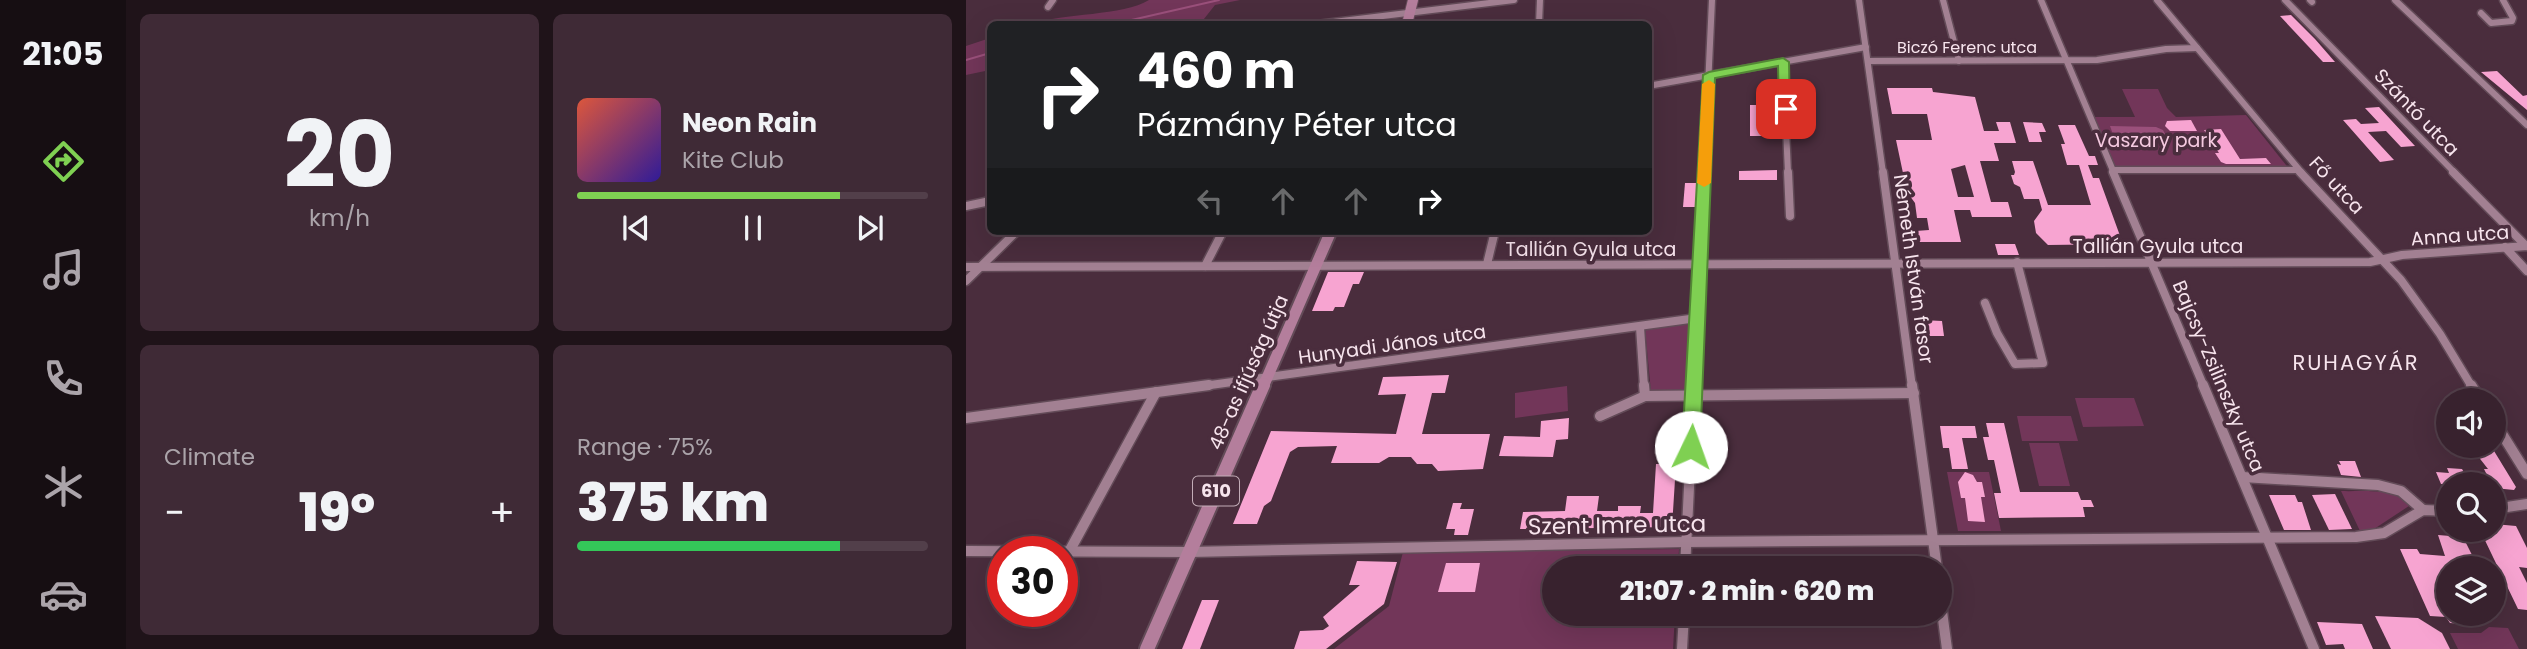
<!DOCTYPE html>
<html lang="en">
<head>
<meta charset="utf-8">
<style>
  :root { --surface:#38222e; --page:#3f2a36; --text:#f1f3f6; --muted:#aba4aa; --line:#523f4a; --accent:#7fd052 }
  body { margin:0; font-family:Poppins,sans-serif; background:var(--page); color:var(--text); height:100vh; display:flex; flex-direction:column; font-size:26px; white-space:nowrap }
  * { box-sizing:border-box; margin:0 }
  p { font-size:23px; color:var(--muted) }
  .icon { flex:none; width:38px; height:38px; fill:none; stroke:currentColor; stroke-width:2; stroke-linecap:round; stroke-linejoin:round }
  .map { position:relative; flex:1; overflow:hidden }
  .details { display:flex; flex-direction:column; gap:14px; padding:14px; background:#1f1319; width:840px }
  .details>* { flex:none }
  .guide { position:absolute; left:21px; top:21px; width:665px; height:214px; border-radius:10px; box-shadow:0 7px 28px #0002,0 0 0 2px var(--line); background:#202124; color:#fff; overflow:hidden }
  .buttons { position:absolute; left:1470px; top:388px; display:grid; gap:14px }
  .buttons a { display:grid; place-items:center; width:70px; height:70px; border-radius:50%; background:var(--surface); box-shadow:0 7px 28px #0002,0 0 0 2px var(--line); font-size:35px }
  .speed { position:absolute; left:21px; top:536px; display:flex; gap:14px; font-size:35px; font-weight:700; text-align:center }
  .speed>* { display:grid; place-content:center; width:91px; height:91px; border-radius:50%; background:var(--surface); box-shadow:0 7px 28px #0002,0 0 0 2px var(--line); line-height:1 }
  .speed .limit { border:10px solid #d22; background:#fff; color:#111 }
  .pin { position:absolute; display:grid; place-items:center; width:60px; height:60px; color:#fff; margin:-30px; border-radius:14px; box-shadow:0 4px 10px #0006 }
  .me { position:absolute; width:77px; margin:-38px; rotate:3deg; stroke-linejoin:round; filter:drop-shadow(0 0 5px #0008) }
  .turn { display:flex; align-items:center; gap:24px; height:147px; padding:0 35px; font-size:32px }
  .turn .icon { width:91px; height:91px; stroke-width:2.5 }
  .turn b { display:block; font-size:49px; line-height:60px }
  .lanes { display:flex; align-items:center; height:66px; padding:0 35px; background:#0003; justify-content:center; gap:35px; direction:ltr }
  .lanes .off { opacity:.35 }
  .big { font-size:52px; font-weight:800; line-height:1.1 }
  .details .card { flex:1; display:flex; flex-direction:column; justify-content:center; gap:10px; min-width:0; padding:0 24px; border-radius:10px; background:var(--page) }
  .details .dial { align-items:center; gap:0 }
  .dial b { font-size:91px; line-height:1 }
  .song { display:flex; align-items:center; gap:21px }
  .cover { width:84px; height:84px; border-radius:10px; background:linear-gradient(135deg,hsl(10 70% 55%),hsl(250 70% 35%)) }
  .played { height:7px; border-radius:4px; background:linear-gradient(90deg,var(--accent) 75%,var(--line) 75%) }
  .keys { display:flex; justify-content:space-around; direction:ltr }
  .heat { display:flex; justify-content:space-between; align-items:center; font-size:38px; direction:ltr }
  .charge { height:10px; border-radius:5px; background:linear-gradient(90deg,#34c759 75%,var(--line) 0) }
  .details .tiles { flex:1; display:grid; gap:14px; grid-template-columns:repeat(2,1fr) }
  .trip { position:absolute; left:576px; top:556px; width:410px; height:70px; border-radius:35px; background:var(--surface); box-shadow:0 7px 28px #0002,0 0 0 2px var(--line); font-weight:800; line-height:70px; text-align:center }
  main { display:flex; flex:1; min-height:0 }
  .dock { display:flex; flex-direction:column; width:126px; justify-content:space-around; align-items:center; background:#160e12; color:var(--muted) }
  .dock .icon { width:49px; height:49px }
  .dock .on { color:var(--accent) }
  .dock b { font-size:32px; color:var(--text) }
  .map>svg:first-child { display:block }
</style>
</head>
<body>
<main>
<nav class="dock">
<b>21:05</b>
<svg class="icon on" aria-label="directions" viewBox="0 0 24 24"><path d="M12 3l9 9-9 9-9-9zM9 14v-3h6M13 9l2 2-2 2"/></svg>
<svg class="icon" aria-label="music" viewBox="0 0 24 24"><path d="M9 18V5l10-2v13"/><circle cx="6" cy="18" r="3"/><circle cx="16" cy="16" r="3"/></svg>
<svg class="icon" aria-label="phone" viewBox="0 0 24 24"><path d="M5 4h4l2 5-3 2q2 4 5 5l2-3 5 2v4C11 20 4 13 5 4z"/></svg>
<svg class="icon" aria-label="climate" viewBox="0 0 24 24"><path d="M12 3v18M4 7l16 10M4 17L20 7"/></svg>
<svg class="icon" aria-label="car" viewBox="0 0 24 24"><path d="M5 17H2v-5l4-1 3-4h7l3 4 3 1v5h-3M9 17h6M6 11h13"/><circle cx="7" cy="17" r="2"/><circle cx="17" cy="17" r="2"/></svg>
</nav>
<section class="details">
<div class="tiles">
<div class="card dial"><b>20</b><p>km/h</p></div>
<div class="card">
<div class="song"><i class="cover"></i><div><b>Neon Rain</b><p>Kite Club</p></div></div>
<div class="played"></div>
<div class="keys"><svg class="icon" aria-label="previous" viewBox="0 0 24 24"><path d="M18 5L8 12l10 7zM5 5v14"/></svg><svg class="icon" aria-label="pause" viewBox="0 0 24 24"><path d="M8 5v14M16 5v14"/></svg><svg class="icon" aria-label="next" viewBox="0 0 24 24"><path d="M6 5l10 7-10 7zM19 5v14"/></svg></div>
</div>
<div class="card"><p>Climate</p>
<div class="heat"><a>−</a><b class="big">19°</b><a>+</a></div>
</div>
<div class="card"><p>Range · 75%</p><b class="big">375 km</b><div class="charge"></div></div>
</div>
</section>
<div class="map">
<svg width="1561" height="649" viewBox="0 0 1561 649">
  <rect width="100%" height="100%" fill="#4a2d3d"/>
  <g fill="#723659">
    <path d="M183,0H274L249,5L234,24H66C97,13 157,16 183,0Z"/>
    <path d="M24,38V70L0,75V46Z"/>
    <path d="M1156,89H1192L1201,108L1210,117L1280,115L1324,170H1148L1125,117H1169Z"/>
    <path d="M725,324L721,391L685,392L679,329Z"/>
    <path d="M601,386L602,411L549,418V393Z"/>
    <path d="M1109,398H1168L1178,426L1117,427Z"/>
    <path d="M1051,416H1105L1112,441H1056Z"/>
    <path d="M1063,443H1093L1104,486H1073Z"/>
    <path d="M981,472H1023L1035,531H992Z"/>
    <path d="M1375,491C1395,492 1432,487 1443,506L1408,529L1394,531Z"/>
    <path d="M713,549L712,569H588V614H709L707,649H368L423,606L437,552Z"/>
    <path d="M1523,627L1542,628L1553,649H1492L1484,633H1515Z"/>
  </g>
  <path fill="#9a507b" d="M1144,126L1190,127L1197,130L1202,140L1166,134L1149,140Z"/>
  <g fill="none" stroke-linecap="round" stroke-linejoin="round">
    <g stroke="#9a507b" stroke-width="2">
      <path d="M148,24L253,0"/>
      <path d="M0,60L24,53"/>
    </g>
  </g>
  <g fill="#f7a4d1" fill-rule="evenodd">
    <path d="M1325,15L1349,39L1369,62H1357L1314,16Z"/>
    <path d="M1531,71L1557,96L1561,95V110L1515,72Z"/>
    <path d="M921,88H966L967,92L1009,97L1018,131H1033L1030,122H1044L1050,143H1028L1033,161H1014L1025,202H1042L1046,217H1006L1004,210H988L995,242H952L950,231L963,230L961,218H951L949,203L941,192L930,140H966L961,114H926ZM999,165L1008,197H992L985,169Z"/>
    <path d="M784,105H812L813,136H784Z"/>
    <path d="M1413,107L1449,146L1435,147L1420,131L1402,132L1428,160L1414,162L1377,120L1390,119L1395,124L1413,123L1399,108Z"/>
    <path d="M1225,120L1231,131H1204L1199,126L1201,121Z"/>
    <path d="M1057,122L1076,123L1080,132H1073L1076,142H1063Z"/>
    <path d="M1092,125H1109L1123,156H1129L1132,165H1122L1127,178H1133L1157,244L1082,245L1070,233L1068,221L1076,210L1073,199H1058L1054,187L1048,184L1045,175H1048L1049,172L1046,161H1067L1082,205H1125L1113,165H1101L1095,144H1099Z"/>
    <path d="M1255,129L1274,159L1300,158L1305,164H1260L1255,162L1249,153H1253L1238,130Z"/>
    <path d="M811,170V180H773V171Z"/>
    <path d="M719,183H731L730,207H717Z"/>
    <path d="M1029,244H1049L1053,255H1032Z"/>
    <path d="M362,272H398L393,284H387L378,307H369L367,311H346Z"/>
    <path d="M956,320L976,321L978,336H959Z"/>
    <path d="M483,375L479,393H466L456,434H524L517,469L472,471L466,464H451L445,457H423L413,463H365L371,446L332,447L324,452L305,501L298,506L291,524H267L305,431L430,434L440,394L412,395L417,377Z"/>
    <path d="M603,418L602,439L590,440L587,457L533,456L538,436L574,437L575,421Z"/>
    <path d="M1020,423H1038L1054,492H1112L1115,500H1125L1128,507H1117L1119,517L1033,518L1028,493H1035L1028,460H1022L1017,437H1023Z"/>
    <path d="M974,426H1009L1011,438H996L1002,469H986L983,448H977Z"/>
    <path d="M1504,446H1525L1550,487L1548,490L1528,488V485L1475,484L1470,472L1483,473L1481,468L1496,469L1499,474L1521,475L1518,469H1522Z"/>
    <path d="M1373,461H1389L1395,477L1375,475L1371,464L1375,465Z"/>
    <path d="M690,464H710L706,527L554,529L557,512L599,511L601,496H633L631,511H652V506H675L674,513H687Z"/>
    <path d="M999,472L1007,475L1011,482H1016L1019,497H1015L1019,522L1002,521L999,498H995L992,482Z"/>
    <path d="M1369,494L1386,529L1363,530L1346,495Z"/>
    <path d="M1303,495H1329L1332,502H1336L1345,530H1318Z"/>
    <path d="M487,503H496L494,509H508L502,535H488L489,529H480Z"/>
    <path d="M1528,524L1550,526L1561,548V568L1553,567L1561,583V610L1552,609L1514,530H1528Z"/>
    <path d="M1472,535L1497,537L1513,569H1482V614H1506L1511,625L1484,623L1480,617L1464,616L1434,549H1451L1454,554L1479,556Z"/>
    <path d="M391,561L431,562L418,604L360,649H328L334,631L357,630L363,626L357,617L394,585H383Z"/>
    <path d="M480,563H514L509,592H472Z"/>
    <path d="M236,600H253L234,649H216Z"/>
    <path d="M1409,616L1452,618L1476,633L1484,649H1425Z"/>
    <path d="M1351,622L1396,624L1407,649H1379L1377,644L1360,645Z"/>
  </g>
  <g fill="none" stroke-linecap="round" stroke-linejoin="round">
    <defs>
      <g id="street-far2">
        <path d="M893,0L917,173"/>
        <path d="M977,0L993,61"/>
        <path d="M1075,0L1148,173"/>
        <path d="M1191,0L1336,173"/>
        <path d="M1319,0L1489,173"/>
        <path d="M1344,0L1346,2"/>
        <path d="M1429,0L1561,125"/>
        <path d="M82,7L87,0"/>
        <path d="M1515,13L1525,23L1546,21L1547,18L1537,0"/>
        <path d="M351,24L548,0"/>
        <path d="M573,24L574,0"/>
        <path d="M902,61L1131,60L1200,49L1231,48"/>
        <path d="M817,62L822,173"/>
        <path d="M682,86L900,47"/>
        <path d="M1148,170H1332"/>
        <path d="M738,173L746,0"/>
      </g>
      <g id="street-far1">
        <path d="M822,172L824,216"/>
        <path d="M917,172L946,387"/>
        <path d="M1147,172L1238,387"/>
        <path d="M1334,172L1435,280L1474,334L1506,387"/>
        <path d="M1487,172L1560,246"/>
        <path d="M0,206L24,201"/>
        <path d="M1539,247L1561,271"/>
        <path d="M521,264L529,231"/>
        <path d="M239,266L257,231"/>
        <path d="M0,267L1404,262L1436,255L1561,246"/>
        <path d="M0,281L51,231"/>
        <path d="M1019,303L1031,333L1049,364L1077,363L1051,262"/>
        <path d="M674,327L678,387"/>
        <path d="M230,387L731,318"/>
        <path d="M728,387L738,172"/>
      </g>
      <g id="street">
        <path d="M678,385L679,396"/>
        <path d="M946,385L971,569"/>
        <path d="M1237,385L1348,649"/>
        <path d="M1505,385L1515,401"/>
        <path d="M634,416L679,396L948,393"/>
        <path d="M0,418L243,385"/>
        <path d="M1528,421L1561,474"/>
        <path d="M1276,477L1412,485L1435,491L1457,510"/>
        <path d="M1528,509L1561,504"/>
        <path d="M104,550L190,392"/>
        <path d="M0,551L223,552L720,542L1390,537L1418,533L1457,510L1482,511"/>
        <path d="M719,569L728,385"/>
        <path d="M973,589L981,649"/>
        <path d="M716,649L718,614"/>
      </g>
      <path id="primary-far2" d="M441,24L447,0"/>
      <path id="primary-far1" d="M297,387L365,231"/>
      <path id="primary" d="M181,649L297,385"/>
    </defs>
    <use href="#street-far2" stroke="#634b58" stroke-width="9"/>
    <use href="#street-far1" stroke="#634b58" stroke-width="11"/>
    <use href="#street" stroke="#634b58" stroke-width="13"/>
    <use href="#primary-far2" stroke="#634b58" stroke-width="12"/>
    <use href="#primary-far1" stroke="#634b58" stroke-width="15"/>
    <use href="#primary" stroke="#634b58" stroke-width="18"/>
    <use href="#street-far2" stroke="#a28092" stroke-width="6"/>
    <use href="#street-far1" stroke="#a28092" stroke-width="8"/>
    <use href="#street" stroke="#a28092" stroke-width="10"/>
    <use href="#primary-far2" stroke="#b47e9c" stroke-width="10"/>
    <use href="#primary-far1" stroke="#b47e9c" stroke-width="11"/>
    <use href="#primary" stroke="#b47e9c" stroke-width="14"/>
  </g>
  <path fill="#7fd052" stroke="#538735" stroke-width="2" d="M817,58L823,62L824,112H815L813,109L812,66L749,78L734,447L731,453L725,455L719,453L716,447L737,75L743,72Z"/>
  <path fill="#f59e0b" d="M743,80L749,84L745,183L738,187L731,183L736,84Z"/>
  <g text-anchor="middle" stroke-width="7" stroke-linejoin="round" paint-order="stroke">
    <g font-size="16" fill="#f7e4ed" stroke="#4a2d3d">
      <text x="1001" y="53">Biczó Ferenc utca</text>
    </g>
    <rect fill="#4a2d3d" stroke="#c3adb8" stroke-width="2" x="227" y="476.5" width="46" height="29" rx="5"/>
    <g font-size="18" font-weight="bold" fill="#f7e4ed">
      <text x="250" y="497">610</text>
    </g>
    <g font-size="19" fill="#f7e4ed" stroke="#4a2d3d">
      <text transform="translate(1451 112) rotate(46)" y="7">Szántó utca</text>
      <text transform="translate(1371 185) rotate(47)" y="7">Fő utca</text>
      <text transform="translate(1494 235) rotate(-4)" y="7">Anna utca</text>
      <text x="1192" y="253">Tallián Gyula utca</text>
      <text x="625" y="256">Tallián Gyula utca</text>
      <text transform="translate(948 269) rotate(82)" y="7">Németh István fasor</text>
      <text transform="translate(426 344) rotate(-8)" y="7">Hunyadi János utca</text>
      <text transform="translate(282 372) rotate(-66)" y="7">48-as ifjúság útja</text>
      <text transform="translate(1253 376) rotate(67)" y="7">Bajcsy-Zsilinszky utca</text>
    </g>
    <g font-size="19" fill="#f5cae0" stroke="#4a2d3d">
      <text x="1190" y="147">Vaszary park</text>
    </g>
    <g font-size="21" letter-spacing="2" fill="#f7e4ed" stroke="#4a2d3d">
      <text x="1390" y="370">RUHAGYÁR</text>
    </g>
    <g font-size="23" fill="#f7e4ed" stroke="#4a2d3d">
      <text transform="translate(651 525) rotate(-1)" y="8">Szent Imre utca</text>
    </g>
  </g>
</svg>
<div class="buttons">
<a><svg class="icon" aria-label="sound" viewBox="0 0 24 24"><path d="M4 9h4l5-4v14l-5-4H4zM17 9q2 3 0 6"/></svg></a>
<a><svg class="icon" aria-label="search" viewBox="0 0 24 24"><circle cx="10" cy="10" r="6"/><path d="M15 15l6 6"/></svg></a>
<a><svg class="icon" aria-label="layers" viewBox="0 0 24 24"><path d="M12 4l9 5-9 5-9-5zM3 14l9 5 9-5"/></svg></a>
</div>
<div class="speed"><div class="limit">30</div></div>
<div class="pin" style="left:820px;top:109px;background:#d93025"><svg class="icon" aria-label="arrive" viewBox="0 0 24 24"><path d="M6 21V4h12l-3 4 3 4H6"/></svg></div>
<svg class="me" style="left:725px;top:447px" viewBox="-20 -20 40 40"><circle r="19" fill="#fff"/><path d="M0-13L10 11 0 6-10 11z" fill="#7fd052"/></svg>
<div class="trip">21:07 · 2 min · 620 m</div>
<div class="guide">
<div class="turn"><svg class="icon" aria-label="right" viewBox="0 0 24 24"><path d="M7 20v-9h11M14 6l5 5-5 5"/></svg><div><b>460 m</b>Pázmány Péter utca</div></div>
<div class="lanes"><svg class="icon off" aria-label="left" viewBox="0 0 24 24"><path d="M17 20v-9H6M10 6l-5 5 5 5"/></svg><svg class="icon off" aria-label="ahead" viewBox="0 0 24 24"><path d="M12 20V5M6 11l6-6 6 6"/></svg><svg class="icon off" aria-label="ahead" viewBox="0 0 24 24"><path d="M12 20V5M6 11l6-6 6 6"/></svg><svg class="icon" aria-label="right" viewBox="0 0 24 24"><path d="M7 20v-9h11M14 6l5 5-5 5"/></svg></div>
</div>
</div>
</main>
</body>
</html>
